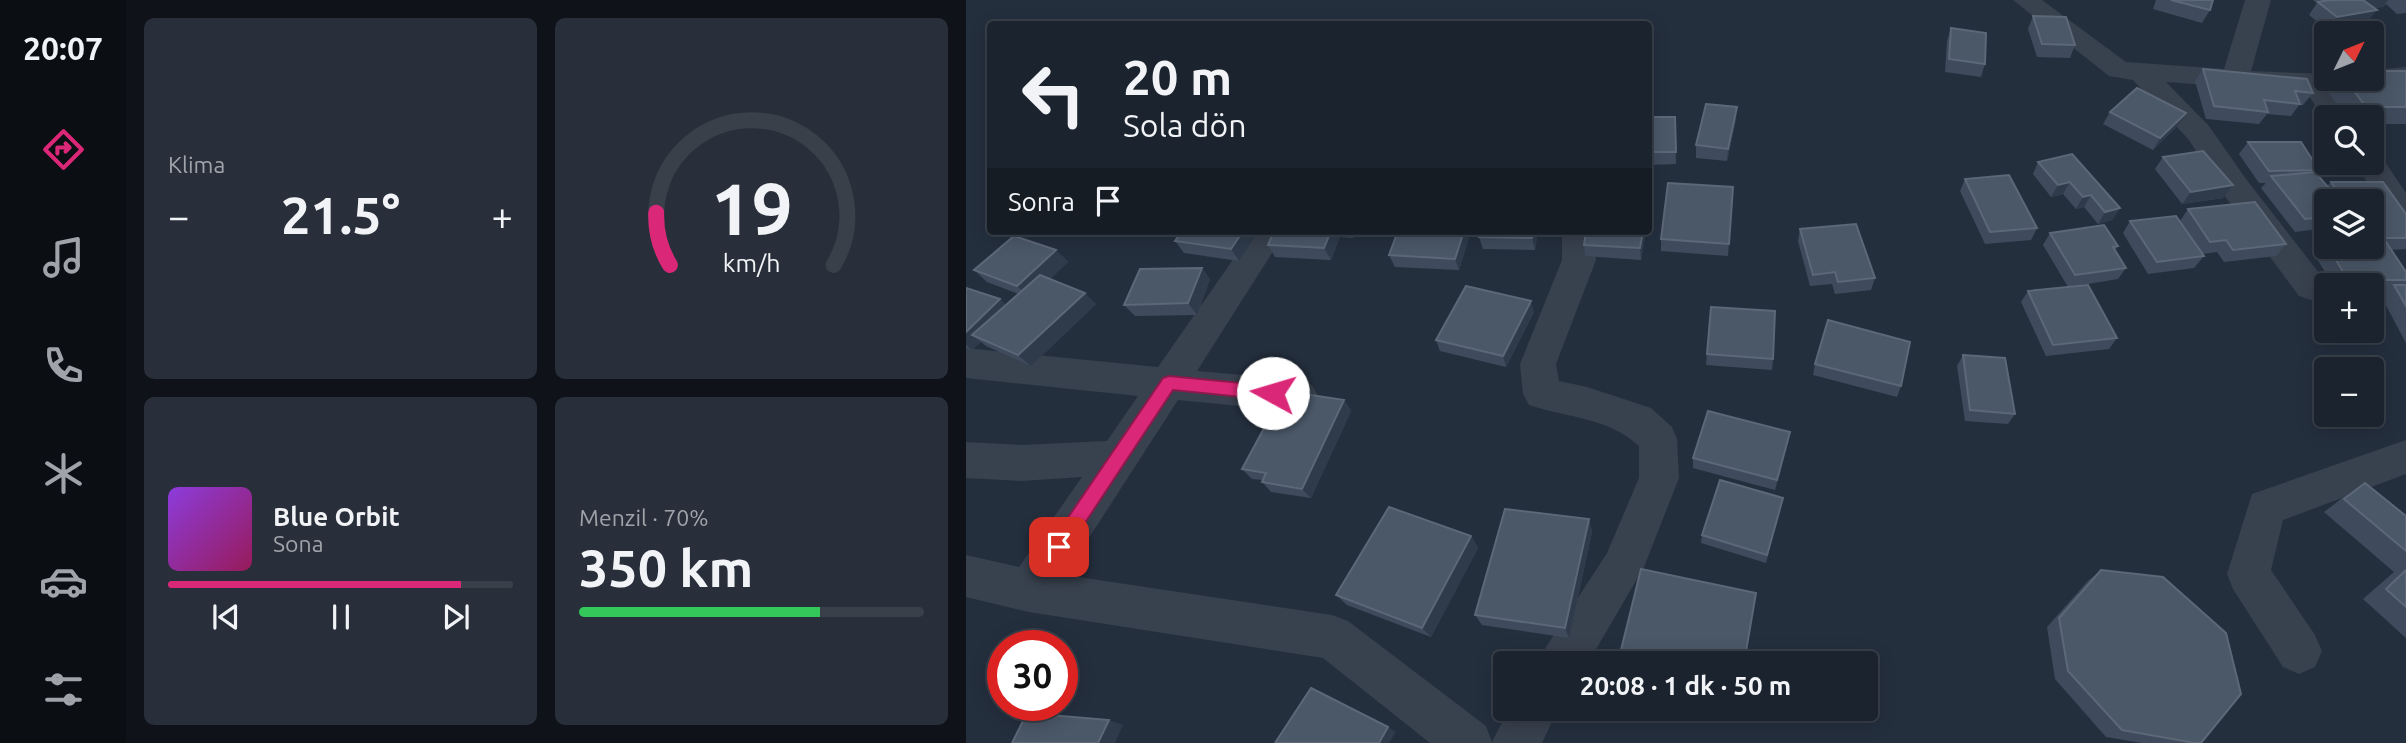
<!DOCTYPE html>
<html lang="tr">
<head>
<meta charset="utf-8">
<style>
  :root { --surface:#1b232e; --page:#282f3a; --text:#f1f3f6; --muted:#a0a4aa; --line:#39404a; --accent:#db2777 }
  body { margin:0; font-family:Ubuntu,sans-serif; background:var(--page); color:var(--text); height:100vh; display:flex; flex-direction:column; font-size:26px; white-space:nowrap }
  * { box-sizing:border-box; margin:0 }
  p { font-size:23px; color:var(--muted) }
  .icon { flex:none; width:38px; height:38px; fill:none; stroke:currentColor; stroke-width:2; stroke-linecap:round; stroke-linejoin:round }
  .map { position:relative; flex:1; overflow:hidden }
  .drawer { display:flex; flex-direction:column; gap:18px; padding:18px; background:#0f1319; width:840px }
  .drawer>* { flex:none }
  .guide { position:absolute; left:21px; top:21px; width:665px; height:214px; border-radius:7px; box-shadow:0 4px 18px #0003,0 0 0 2px var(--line); background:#1b232e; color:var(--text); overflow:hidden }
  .needle { width:46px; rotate:47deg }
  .buttons { position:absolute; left:1348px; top:21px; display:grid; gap:14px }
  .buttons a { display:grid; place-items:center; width:70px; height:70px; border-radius:7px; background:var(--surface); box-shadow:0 4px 18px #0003,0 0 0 2px var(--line); font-size:35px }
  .speed { position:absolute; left:21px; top:630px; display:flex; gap:14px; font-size:35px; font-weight:700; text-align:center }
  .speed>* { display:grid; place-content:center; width:91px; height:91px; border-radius:50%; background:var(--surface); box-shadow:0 4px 18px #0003,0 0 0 2px var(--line); line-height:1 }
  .speed .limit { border:10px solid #d22; background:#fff; color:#111 }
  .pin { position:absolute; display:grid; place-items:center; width:60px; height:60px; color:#fff; margin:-30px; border-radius:14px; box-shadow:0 4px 10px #0006 }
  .me { position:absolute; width:77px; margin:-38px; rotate:276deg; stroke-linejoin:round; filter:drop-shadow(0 0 5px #0008) }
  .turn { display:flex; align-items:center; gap:24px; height:147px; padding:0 21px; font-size:32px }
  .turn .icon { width:91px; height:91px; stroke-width:2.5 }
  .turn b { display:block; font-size:49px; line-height:60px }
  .then { display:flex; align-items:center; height:66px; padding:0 21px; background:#0003; gap:14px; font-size:26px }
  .big { font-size:52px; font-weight:700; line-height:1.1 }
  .drawer .card { flex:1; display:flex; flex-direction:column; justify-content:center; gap:10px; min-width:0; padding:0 24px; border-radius:10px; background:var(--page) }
  .drawer .dial { align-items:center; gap:0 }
  .dial svg { height:182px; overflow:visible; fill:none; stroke:var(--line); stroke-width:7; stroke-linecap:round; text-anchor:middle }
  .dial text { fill:var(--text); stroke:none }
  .song { display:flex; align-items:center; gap:21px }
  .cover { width:84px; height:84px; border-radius:10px; background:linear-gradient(135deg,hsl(270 70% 55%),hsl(330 70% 35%)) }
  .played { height:7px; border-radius:4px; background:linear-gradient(90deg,var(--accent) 85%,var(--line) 85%) }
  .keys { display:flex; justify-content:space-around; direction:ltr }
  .heat { display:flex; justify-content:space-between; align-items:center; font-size:38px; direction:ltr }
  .charge { height:10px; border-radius:5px; background:linear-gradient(90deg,#34c759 70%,var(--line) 0) }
  .drawer .tiles { flex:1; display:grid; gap:18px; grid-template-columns:repeat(2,1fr) }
  .trip { position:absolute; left:527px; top:651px; width:385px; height:70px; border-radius:7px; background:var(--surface); box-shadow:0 4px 18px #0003,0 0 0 2px var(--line); font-weight:700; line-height:70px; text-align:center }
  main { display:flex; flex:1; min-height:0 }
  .tab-bar { display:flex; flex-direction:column; width:126px; justify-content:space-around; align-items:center; background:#0b0e12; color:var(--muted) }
  .tab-bar .icon { width:49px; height:49px }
  .tab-bar .on { color:var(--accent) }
  .tab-bar b { font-size:32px; color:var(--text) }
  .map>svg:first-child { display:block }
</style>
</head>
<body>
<main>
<nav class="tab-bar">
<b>20:07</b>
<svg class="icon on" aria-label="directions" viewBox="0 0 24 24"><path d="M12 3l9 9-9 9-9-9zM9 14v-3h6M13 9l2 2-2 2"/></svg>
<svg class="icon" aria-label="music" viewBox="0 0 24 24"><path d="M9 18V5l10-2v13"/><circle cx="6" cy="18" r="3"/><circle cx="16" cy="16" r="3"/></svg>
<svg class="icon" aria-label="phone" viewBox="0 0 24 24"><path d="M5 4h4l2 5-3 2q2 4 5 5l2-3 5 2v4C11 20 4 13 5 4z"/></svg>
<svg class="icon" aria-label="climate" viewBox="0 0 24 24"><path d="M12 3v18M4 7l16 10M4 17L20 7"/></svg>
<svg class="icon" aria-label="car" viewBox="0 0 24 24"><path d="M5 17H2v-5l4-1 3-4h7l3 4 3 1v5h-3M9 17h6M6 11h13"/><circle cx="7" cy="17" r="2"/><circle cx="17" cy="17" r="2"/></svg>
<svg class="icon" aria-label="filters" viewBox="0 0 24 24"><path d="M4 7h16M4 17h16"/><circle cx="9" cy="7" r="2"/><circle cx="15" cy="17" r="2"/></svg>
</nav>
<section class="drawer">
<div class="tiles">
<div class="card"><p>Klima</p>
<div class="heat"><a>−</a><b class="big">21.5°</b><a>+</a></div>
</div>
<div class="card dial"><svg viewBox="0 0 100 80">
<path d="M14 69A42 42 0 1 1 86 69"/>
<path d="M14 69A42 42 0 0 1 8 46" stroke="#db2777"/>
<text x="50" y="56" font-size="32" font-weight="700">19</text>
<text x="50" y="72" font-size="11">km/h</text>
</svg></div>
<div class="card">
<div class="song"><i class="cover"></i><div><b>Blue Orbit</b><p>Sona</p></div></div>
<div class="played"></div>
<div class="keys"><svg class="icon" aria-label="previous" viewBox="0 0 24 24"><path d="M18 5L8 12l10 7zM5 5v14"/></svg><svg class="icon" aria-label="pause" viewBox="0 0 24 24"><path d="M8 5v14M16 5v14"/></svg><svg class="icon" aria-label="next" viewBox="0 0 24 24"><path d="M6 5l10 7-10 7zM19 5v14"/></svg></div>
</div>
<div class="card"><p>Menzil · 70%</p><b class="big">350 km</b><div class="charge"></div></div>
</div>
</section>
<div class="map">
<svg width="1440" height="743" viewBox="0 0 1440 743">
  <rect width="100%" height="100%" fill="#242f3e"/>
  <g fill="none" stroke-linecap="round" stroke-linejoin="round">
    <g fill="#38414e" fill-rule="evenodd">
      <path d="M1047,0H1076L1160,62L1258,69L1279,0H1305L1285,71L1360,74V79H1405V70L1440,67V85L1368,91L1386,117H1360V121L1340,92L1200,82L1243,126L1280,179L1357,278L1361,285L1357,296L1345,300L1333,296L1258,195L1223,140L1167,80L1143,76Z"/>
      <path d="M1405,153L1415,156L1440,193V230L1429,226L1389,163H1405Z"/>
      <path d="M287,231H320L231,371L333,380L346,385L352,396L346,407L333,412L212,400L99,575L366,615L382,621L520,726L526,742L543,709H592L576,743H464L357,658L63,612L0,597V555L53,567L116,477L55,481L0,478V442L55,445L141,441L172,396L0,378V348L192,367Z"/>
      <path d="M596,231H628L630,260L590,364L593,381L621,387L685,408L706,427L711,439L713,478L678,567L622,663H573L580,647L641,553L673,478V446C642,417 601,418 563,405L557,394L554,364L596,260Z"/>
      <path d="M1440,440V474L1317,520L1305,570L1349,635L1356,651L1349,667L1333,674L1317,667L1267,589L1261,574L1286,494Z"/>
    </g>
  </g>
  <g fill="#3f4b5c">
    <path d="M1190,0H1247L1244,10L1236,23L1187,9Z"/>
    <path d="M1347,0H1440V13L1431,14L1420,4L1417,7L1408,8L1401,23L1362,30L1343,15L1351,3Z"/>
    <path d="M1067,16L1109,45L1104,58L1071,57L1062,29Z"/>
    <path d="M985,28L1019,64L1015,77L979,72L981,41Z"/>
    <path d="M1237,69L1347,93L1337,105H1333L1325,116L1301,114L1293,124L1240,119L1229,81Z"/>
    <path d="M1440,71V124H1405V117H1380L1360,89L1368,79H1405Z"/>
    <path d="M1144,112L1212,125L1187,150L1137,124Z"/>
    <path d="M682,117H709L710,164L682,165Z"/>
    <path d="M770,120L761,161L730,158V145Z"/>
    <path d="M1282,142L1353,170L1350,174L1361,186L1365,182L1440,214V249L1425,250L1440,273V284L1438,285H1440V343L1415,296L1421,291H1405V285H1367L1348,254L1359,242L1360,247H1405V201H1360V228L1329,232L1295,188L1300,183H1293L1273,154Z"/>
    <path d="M1197,157L1257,198L1216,204L1189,169Z"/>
    <path d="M1072,162L1154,208L1146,220L1132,224L1118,207L1110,209L1097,194L1085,197L1067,174Z"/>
    <path d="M999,179L1071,228L1065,240L1019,244L994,191Z"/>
    <path d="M767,187L762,256L695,251V239Z"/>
    <path d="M1222,209L1320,244L1310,256L1258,262L1251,252L1236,254L1238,256L1228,268L1182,274L1157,233L1164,221H1214Z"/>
    <path d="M834,229L909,278L905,290L869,294L866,284L844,286L832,241Z"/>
    <path d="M293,231L273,261L218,253L209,241Z"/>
    <path d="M308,231H390L387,238L374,237L365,260L309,257L302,245Z"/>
    <path d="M505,231L493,270L429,267L423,255Z"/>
    <path d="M572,231L569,250L517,249L513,237Z"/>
    <path d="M680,231L675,260L619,256L618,245Z"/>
    <path d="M1084,233L1152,246L1149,250L1160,268L1152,279L1109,286L1151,338L1143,349L1080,356L1055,302L1062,291L1102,287L1077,245Z"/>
    <path d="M90,250L102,262L84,279L130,304L65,366L20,346L15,342L6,350L0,348V288L40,305L53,294L21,282L8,270Z"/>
    <path d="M244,279L231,315L169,316L158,305Z"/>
    <path d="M568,312L540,367L474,351L470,340Z"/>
    <path d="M741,354L807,359L806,370L740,365Z"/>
    <path d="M997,355L1049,414L1042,424L999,421L991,366Z"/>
    <path d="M849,364L935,386L931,397L847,375Z"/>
    <path d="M378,400L385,411L345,498L305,492L296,482L297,480L286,479L276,469Z"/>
    <path d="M824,432L809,490L727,468V458Z"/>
    <path d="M1399,483L1440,516V638L1397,599L1428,572L1358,512L1379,496Z"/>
    <path d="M817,498L800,563L735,543L736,535Z"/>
    <path d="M623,519L626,532L603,638L516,625L509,615Z"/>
    <path d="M505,536L512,548L465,637L381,605L370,595Z"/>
    <path d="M1135,570L1235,743H1176L1140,737L1089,679L1081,627L1122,581Z"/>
    <path d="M655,650L778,663H678L657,659Z"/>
  </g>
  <g fill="#2f3b4b">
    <path d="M1395,0H1422L1417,7L1387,12Z"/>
    <path d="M1411,10L1401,23L1362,30L1371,17Z"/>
    <path d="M771,107L770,120L761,161L762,149Z"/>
    <path d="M1220,113L1212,125L1187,150L1194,138Z"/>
    <path d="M1104,182L1097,194L1085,197L1092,185Z"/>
    <path d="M1267,185L1257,198L1216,204L1225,192Z"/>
    <path d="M1125,195L1118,207L1110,209L1117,197Z"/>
    <path d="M1154,208L1146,220L1132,224L1139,212Z"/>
    <path d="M277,231H293L273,261L265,249Z"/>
    <path d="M365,231H371L374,237L365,260L358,248Z"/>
    <path d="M384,231H390L387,238Z"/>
    <path d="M498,231H505L493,270L489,259Z"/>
    <path d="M567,231H572L569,250L566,238Z"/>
    <path d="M677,231H680L675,260L674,248Z"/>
    <path d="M90,250L102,262L64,298L51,286Z"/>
    <path d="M236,268L244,279L231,315L222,303Z"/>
    <path d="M119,293L130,304L65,366L52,355Z"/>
    <path d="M34,299L47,311L6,335L15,342L6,350L0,345V332Z"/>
    <path d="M565,301L568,312L540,367L537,356Z"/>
    <path d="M378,400L385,411L345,498L336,489Z"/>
    <path d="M623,519L626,532L603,638L599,628Z"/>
    <path d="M505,536L512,548L465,637L456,628Z"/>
    <path d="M143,720L157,725L149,743H132Z"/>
    <path d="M422,727L430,732L423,743H413Z"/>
  </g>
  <g fill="#4b5868" stroke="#5c6777" stroke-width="2">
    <path d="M1205,0H1247L1244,10Z"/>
    <path d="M1363,0H1397L1411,10L1371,17L1352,2Z"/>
    <path d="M1067,16L1100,17L1109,45L1076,44Z"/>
    <path d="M985,28L1020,33L1019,64L983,59Z"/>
    <path d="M1237,69L1341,79L1347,93L1329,91L1334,104L1298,100L1302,112L1248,106Z"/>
    <path d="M1405,71H1440V107H1400L1379,79H1405Z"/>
    <path d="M1171,88L1220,113L1194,138L1144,112Z"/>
    <path d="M740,104L771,107L762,149L730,145Z"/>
    <path d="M682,117H709L710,152H682Z"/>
    <path d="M1282,142H1335L1353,170L1303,171Z"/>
    <path d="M1237,151L1267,185L1225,192L1197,157Z"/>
    <path d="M1106,154L1154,208L1139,212L1125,195L1117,197L1104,182L1092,185L1072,162Z"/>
    <path d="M1349,172L1374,201H1360V217L1339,219L1305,176Z"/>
    <path d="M1043,175L1071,228L1024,232L999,179Z"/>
    <path d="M1365,182H1417L1440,214V238H1405V201H1378Z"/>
    <path d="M702,183L767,187L763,244L695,239Z"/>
    <path d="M1289,202L1320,244L1267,250L1260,240L1244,242L1222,209Z"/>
    <path d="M1210,216L1238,256L1191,262L1164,221Z"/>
    <path d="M890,224L909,278L872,282L869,272L847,275L834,229Z"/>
    <path d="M1138,225L1152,246L1147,247L1160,268L1109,275L1084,233Z"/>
    <path d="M216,231H277L265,249L209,241Z"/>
    <path d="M308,231H365L358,248L302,245Z"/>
    <path d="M432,231H498L489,259L423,255Z"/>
    <path d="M515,231H567L566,238L513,237Z"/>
    <path d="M620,231H677L674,248L618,245Z"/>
    <path d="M48,236L90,250L51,286L8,270Z"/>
    <path d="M1405,242H1420L1440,272V280H1382L1362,247H1405Z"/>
    <path d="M236,268L222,303L158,305L174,269Z"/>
    <path d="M74,275L119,293L52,355L6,335Z"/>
    <path d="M1122,285L1151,338L1087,345L1062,291Z"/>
    <path d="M1428,285H1440V306Z"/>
    <path d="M500,286L565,301L537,356L470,340Z"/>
    <path d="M0,288L34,299L0,332Z"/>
    <path d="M745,307L809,311L807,359L741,354Z"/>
    <path d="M862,320L944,342L935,386L849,364Z"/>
    <path d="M997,355L1039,358L1049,414L1004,410Z"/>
    <path d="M318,391L378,400L336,489L296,482L300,473L276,469Z"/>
    <path d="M742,411L824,432L811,480L727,458Z"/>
    <path d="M754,480L817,498L801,555L736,535Z"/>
    <path d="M1399,483L1440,516V551L1378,499Z"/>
    <path d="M423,507L505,536L456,628L370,595Z"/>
    <path d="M539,509L623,519L599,628L509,615Z"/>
    <path d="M675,569L790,593L778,663H717L655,650Z"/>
    <path d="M1135,570L1197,577L1260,633L1275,694L1235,743H1229L1156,730L1102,671L1093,618Z"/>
    <path d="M1440,570V607L1420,589Z"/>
    <path d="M345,688L422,727L413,743H309Z"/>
    <path d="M61,713L143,720L132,743H46Z"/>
  </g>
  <path fill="#db2777" stroke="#8e194d" stroke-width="2" d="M203,376L307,386L312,388L315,393L312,398L307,400L207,390L99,553L93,555L86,553L83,547L86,541L197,378Z"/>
</svg>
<div class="buttons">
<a><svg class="needle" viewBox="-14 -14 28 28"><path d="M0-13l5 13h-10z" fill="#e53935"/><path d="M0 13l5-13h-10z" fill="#a0a4aa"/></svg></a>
<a><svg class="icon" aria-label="search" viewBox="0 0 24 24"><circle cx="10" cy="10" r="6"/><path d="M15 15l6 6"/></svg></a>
<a><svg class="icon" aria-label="layers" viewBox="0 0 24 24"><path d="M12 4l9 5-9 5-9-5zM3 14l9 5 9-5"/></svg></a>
<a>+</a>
<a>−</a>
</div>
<div class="speed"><div class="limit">30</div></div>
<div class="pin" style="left:93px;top:547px;background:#d93025"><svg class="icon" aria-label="arrive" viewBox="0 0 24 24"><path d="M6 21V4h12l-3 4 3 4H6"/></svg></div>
<svg class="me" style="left:307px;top:393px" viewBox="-20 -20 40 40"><circle r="19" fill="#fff"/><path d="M0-13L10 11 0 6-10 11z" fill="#db2777"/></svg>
<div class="trip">20:08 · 1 dk · 50 m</div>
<div class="guide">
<div class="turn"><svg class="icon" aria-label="left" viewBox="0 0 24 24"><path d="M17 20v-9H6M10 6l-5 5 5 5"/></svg><div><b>20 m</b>Sola dön</div></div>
<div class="then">Sonra<svg class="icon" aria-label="arrive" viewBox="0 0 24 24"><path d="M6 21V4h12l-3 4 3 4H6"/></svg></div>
</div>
</div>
</main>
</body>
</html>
